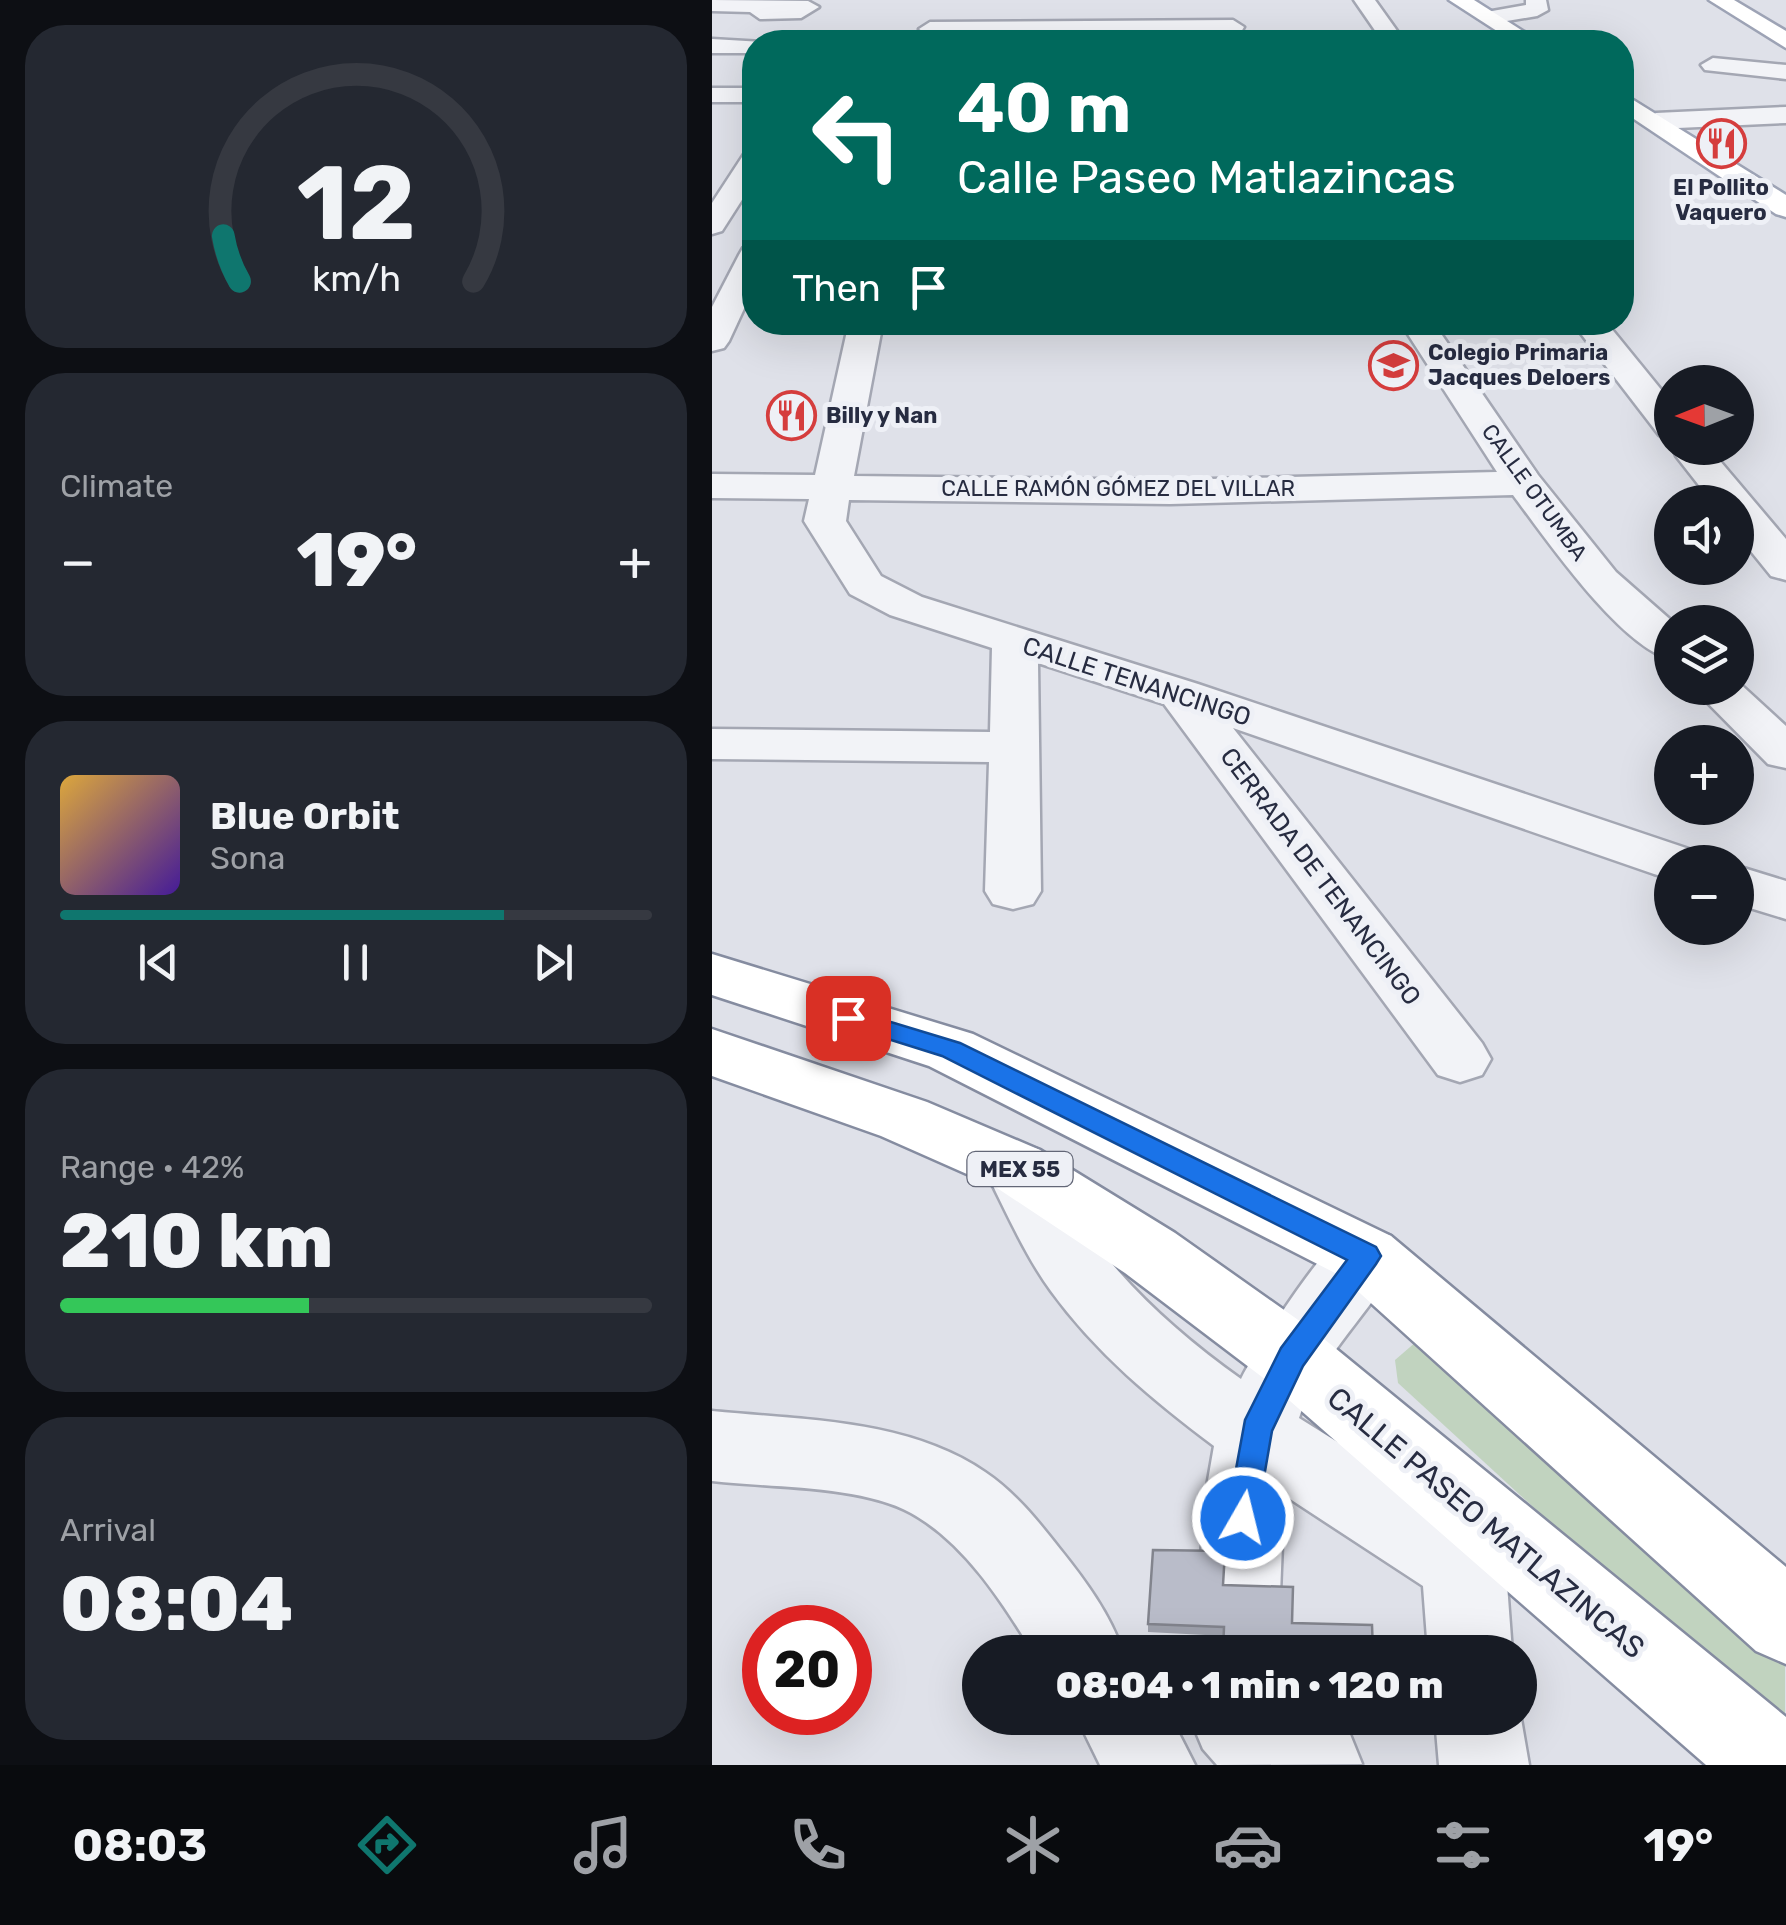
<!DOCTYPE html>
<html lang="en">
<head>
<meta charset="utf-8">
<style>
  :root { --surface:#171b24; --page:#242831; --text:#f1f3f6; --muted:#9ea1a6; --line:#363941; --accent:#0f766e }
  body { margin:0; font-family:Rubik,sans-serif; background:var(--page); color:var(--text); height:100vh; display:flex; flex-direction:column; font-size:38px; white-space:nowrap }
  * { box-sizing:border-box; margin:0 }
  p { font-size:32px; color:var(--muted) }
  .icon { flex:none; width:55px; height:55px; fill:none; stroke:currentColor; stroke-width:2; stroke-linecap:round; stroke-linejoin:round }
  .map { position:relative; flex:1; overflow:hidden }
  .side { display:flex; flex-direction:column; gap:25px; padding:25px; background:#0d0f14; width:712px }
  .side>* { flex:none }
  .hud { position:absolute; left:30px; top:30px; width:892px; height:305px; border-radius:40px; box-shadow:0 10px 40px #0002; background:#00695c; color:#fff; overflow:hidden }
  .needle { width:65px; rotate:269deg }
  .fabs { position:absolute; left:942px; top:365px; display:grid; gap:20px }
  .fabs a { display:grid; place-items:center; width:100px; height:100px; border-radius:50%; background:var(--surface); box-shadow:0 10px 40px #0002; font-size:50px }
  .speed { position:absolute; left:30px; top:1605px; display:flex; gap:20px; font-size:50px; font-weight:700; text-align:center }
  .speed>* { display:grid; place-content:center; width:130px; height:130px; border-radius:50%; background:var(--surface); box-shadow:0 10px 40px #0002; line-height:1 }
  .speed .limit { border:15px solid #d22; background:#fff; color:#111 }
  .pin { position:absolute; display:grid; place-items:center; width:85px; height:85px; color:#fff; margin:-42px; border-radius:20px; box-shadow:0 5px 15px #0006 }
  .me { position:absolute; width:110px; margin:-55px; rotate:8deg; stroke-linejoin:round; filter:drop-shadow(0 0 8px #0008) }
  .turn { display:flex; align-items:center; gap:35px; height:210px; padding:0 50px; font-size:45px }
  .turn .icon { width:130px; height:130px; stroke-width:2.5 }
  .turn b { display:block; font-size:70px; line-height:85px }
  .then { display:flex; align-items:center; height:95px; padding:0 50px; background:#0003; gap:20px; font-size:38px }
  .big { font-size:75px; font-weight:800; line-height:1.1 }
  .side .widget { flex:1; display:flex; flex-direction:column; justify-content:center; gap:15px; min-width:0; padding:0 35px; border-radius:40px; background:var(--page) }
  .side .dial { align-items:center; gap:0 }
  .dial svg { height:260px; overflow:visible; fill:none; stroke:var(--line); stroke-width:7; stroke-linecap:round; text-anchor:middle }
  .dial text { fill:var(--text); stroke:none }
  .song { display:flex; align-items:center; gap:30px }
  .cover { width:120px; height:120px; border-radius:15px; background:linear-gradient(135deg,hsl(40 70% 55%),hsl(260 70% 35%)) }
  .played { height:10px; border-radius:5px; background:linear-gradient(90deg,var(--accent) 75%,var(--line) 75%) }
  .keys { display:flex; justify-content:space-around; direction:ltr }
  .heat { display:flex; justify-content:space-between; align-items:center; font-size:55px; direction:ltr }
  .charge { height:15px; border-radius:8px; background:linear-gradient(90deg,#34c759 42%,var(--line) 0) }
  .trip { position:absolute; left:250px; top:1635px; width:575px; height:100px; border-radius:50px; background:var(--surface); box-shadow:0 10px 40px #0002; font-weight:800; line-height:100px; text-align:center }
  .tab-bar { display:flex; height:160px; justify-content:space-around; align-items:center; background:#090b0e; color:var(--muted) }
  .tab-bar .icon { width:70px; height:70px }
  .tab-bar .current { color:var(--accent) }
  .tab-bar b { font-size:45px; color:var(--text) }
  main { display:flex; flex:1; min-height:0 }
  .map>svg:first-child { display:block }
</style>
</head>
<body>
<main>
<section class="side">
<div class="widget dial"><svg viewBox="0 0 100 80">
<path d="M14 69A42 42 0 1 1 86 69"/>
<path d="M14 69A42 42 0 0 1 9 55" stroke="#0f766e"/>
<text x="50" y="56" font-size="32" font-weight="700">12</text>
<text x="50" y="72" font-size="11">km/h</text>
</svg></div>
<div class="widget"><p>Climate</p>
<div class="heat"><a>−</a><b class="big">19°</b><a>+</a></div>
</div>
<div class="widget">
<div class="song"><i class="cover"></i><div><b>Blue Orbit</b><p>Sona</p></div></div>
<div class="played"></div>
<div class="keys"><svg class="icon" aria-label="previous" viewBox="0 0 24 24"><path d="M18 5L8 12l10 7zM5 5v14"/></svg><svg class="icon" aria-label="pause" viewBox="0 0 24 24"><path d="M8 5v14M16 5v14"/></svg><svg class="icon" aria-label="next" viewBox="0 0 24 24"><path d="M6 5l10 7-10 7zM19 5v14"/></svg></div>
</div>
<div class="widget"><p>Range · 42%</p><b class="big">210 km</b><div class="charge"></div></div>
<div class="widget"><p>Arrival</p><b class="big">08:04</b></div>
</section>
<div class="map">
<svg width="1074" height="1765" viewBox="0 0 1074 1765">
  <rect width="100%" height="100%" fill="#dfe1e9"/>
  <path fill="#c1d3bf" d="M705,1341L1073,1657V1738L686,1383L683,1360Z"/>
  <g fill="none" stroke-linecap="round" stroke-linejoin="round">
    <defs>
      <g id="minor">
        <path d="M0,0L96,1L107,7L89,18L48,19L38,12L0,11Z"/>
        <path d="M642,0H663L693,42H671Z"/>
        <path d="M814,0H834L836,10L825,16L777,24L766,18L769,13L814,5Z"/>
        <path d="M521,20L532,27L529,32L218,36L207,29L218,22Z"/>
        <path d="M0,39L51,42H42V53H0Z"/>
        <path d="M1001,58L1074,65V79L993,70L989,65Z"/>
        <rect x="0" y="88" width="42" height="14"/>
        <path d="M1074,107V123L944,129L931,121L944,113Z"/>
        <path d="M42,152V181L10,231L0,234V203L32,154Z"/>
        <path d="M42,246V287L17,341L12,348L0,351V307L27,255L31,248Z"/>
        <path d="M137,322H171L142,476L458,480L785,472L688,322H721L826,475L904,572L961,622L960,660C908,647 834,539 801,495L458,504L137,500L134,521L169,576L210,597L486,684L980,850L988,862H960V879L942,874L521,728L770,1043L779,1059L770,1075L748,1082L726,1075L452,704L326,663L329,891L321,904L301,909L281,904L273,891L277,762L0,759V729L278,732L280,648L178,615L138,594L92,521L97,499L0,498V474L103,475Z"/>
        <path d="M860,322H894L960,403V438L947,435Z"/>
        <path d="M960,445L997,448L1074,539V580L1059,576L1025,534V502H1000L964,456Z"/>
        <path d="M1025,681L1074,726V768L1056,764L981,688H1025Z"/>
        <path d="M1025,866L1074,881V919L1025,904Z"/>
        <path d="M305,1142L328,1150C348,1182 365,1218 388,1249C427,1299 477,1342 529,1379C542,1352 612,1244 634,1234C651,1226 661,1230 679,1236L689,1256C661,1312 606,1357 587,1418L723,1503L751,1492L779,1503L791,1530L800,1652H716L711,1586L572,1495L568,1594L556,1623L527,1635L498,1623L486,1594L494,1492L502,1446C442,1401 384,1353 339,1291C312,1254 293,1209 272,1168L282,1150Z"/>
        <path d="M0,1411C90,1420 196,1419 273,1472C303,1492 326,1521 348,1549C373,1580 398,1614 411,1652H321C290,1602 253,1543 199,1513C148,1485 58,1488 0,1481Z"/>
        <path d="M808,1713L817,1765H727L723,1718H808Z"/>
        <path d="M365,1718H459L483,1765H388Z"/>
        <path d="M478,1718H602L637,1732L650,1764L505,1765L491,1749Z"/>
      </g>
      <g id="major">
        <path d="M737,0H762L828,42H802Z"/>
        <path d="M997,0H1022L1074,31V48Z"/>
        <path d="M910,93L1074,195V217L1064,214L910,111Z"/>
      </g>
      <g id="highway">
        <path d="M0,954L261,1034L679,1236L1074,1567V1664L1044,1651L629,1276L217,1066L0,995Z"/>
        <path d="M0,1029L215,1102L328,1150L463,1233L606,1334L1074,1717V1765H994L554,1380L413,1273L282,1186L169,1136L0,1076Z"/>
      </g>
    </defs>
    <use href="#minor" stroke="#a4a7b3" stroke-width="5"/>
    <use href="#major" stroke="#9da3b5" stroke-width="5"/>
    <use href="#highway" stroke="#858ca0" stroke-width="5"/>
    <use href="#minor" fill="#f2f3f7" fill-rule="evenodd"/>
    <use href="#major" fill="#fff" fill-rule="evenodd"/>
    <use href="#highway" fill="#fff" fill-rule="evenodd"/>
  </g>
  <path fill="#9fa2ad" d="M512,1585V1636L436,1632V1624Z"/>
  <path fill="#b9bcc9" stroke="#82848d" stroke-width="2.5" d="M441,1550L513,1551L511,1585L581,1587L580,1623L660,1625L661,1652H511L512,1627L436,1624Z"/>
  <path fill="#1a73e8" stroke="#114b97" stroke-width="2.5" d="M136,1009L248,1043L664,1247L669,1256L664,1264L591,1366L560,1431L543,1529L531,1534L520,1529L515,1518L533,1420L569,1348L635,1260L230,1056L128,1024L124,1018L128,1011Z"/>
  <defs>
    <symbol id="restaurant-ring" viewBox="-11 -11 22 22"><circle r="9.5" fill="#eef0f6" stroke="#d53d3d" stroke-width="1.5"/><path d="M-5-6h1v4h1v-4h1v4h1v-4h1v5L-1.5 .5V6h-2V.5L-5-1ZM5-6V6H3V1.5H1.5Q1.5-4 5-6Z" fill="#d53d3d"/></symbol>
    <symbol id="school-ring" viewBox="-11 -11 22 22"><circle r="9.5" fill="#eef0f6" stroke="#d53d3d" stroke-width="1.5"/><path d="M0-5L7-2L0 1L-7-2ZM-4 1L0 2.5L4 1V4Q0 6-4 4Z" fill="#d53d3d"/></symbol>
  </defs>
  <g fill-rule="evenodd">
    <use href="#restaurant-ring" x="982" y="116" width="55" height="55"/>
    <use href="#school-ring" x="654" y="338" width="55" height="55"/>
    <use href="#restaurant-ring" x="52" y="388" width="55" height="55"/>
  </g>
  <g text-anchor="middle" stroke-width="10" stroke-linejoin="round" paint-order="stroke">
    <g font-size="22" font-weight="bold" fill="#272c41" stroke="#eef0f6" text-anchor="start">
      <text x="1009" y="195" text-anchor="middle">El Pollito<tspan x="1009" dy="25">Vaquero</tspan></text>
      <text x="716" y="360">Colegio Primaria<tspan x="716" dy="25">Jacques Deloers</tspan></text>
      <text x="114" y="423">Billy y Nan</text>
    </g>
    <g font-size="22" fill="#272c41" stroke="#eef0f6">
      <text x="406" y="496">CALLE RAMÓN GÓMEZ DEL VILLAR</text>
      <text transform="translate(823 492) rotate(54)" y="8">CALLE OTUMBA</text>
    </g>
    <rect fill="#eef0f6" stroke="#636777" stroke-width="2.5" x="255.5" y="1152" width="105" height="34" rx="8"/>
    <g font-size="22" font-weight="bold" fill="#272c41">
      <text x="308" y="1177">MEX 55</text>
    </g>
    <g font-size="25" fill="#272c41" stroke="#eef0f6">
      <text transform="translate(425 681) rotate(18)" y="9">CALLE TENANCINGO</text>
      <text transform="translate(609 876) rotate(53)" y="9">CERRADA DE TENANCINGO</text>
    </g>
    <g font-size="30" fill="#272c41" stroke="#eef0f6">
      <text transform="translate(774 1523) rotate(40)" y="10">CALLE PASEO MATLAZINCAS</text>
    </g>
  </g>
</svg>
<div class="fabs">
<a><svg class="needle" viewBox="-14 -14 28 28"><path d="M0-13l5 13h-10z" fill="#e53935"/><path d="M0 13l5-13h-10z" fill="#9ea1a6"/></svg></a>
<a><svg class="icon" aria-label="sound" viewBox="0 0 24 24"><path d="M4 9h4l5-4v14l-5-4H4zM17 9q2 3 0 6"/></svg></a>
<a><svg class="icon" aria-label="layers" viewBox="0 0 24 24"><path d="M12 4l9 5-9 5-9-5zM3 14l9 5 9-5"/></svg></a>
<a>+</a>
<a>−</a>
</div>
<div class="speed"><div class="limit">20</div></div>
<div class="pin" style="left:136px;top:1018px;background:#d93025"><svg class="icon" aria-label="arrive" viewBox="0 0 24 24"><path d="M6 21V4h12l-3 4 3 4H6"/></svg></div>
<svg class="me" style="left:531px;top:1518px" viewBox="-20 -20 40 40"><circle r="17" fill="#1a73e8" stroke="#fff" stroke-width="3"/><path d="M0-11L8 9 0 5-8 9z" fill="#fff"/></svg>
<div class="trip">08:04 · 1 min · 120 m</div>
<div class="hud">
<div class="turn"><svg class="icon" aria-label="left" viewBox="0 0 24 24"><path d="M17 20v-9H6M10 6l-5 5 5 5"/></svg><div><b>40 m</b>Calle Paseo Matlazincas</div></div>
<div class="then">Then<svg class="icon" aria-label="arrive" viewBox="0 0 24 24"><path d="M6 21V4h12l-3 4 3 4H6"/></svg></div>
</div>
</div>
</main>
<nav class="tab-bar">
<b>08:03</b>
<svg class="icon current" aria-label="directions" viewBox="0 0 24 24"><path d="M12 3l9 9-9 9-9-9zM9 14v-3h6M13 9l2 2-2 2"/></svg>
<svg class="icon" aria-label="music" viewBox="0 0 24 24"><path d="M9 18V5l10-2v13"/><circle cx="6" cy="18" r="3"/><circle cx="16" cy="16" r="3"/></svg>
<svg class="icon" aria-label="phone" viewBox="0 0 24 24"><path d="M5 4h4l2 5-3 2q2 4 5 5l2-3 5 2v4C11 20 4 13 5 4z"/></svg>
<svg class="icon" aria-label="climate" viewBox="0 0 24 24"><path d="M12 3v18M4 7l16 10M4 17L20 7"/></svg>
<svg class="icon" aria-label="car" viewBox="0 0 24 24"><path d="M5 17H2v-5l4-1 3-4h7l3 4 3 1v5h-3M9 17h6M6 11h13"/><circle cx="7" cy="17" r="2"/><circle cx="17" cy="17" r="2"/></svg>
<svg class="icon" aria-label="filters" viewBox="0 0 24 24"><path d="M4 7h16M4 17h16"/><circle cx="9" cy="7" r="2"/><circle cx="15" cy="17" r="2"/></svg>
<b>19°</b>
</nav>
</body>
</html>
